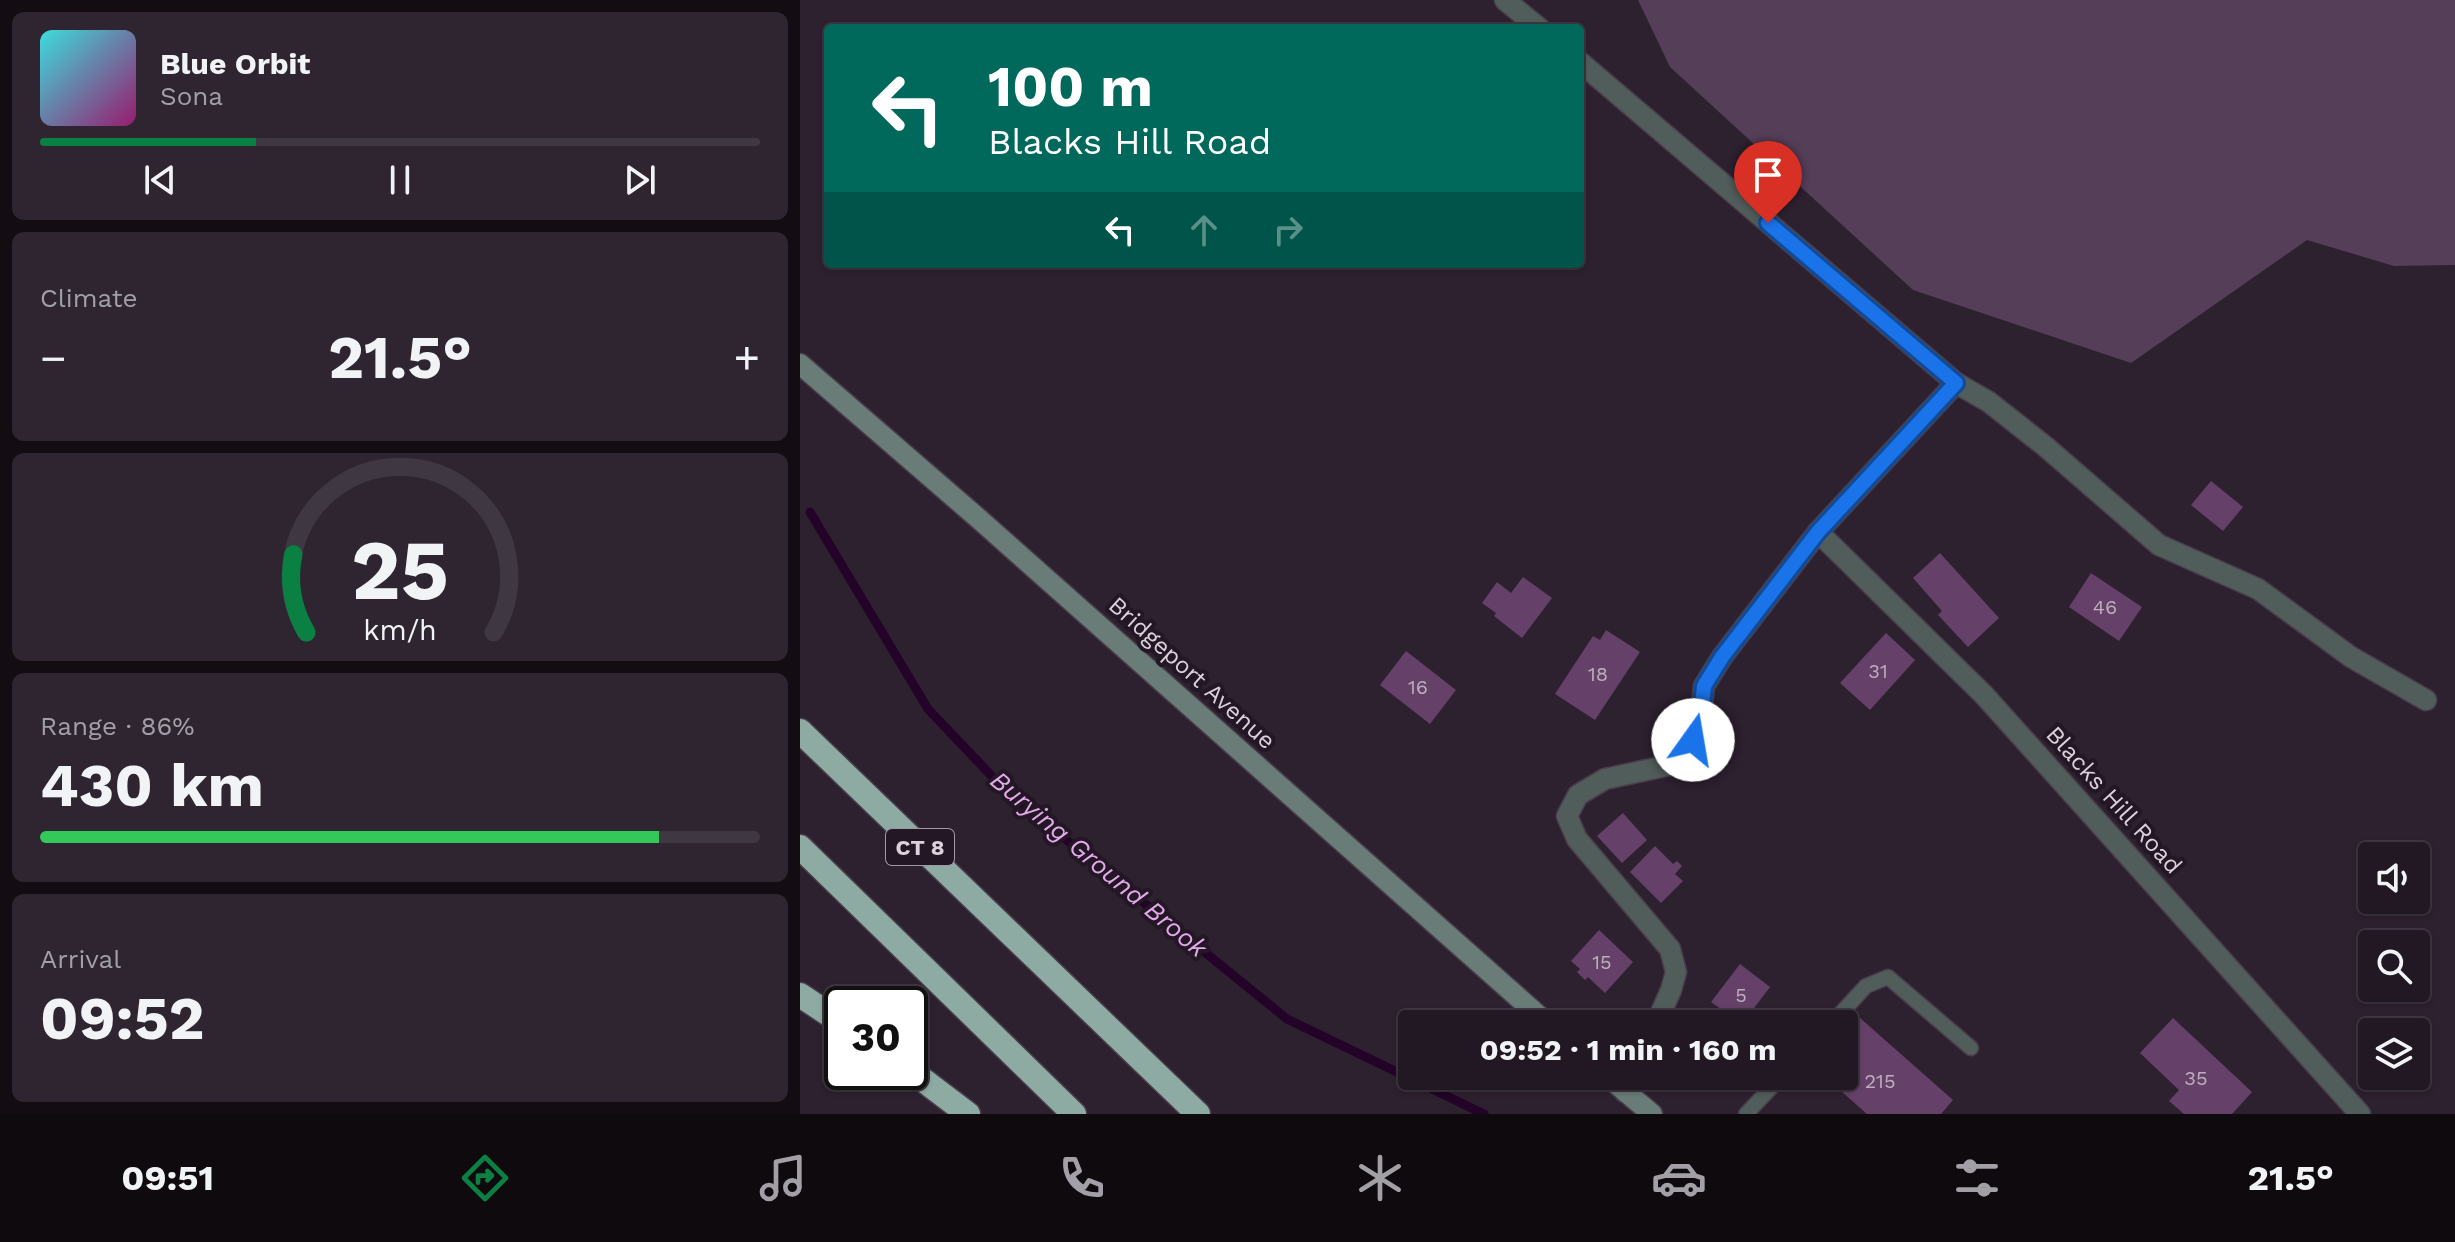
<!DOCTYPE html>
<html lang="en">
<head>
<meta charset="utf-8">
<style>
  :root { --surface:#221823; --page:#2e2530; --text:#f1f3f6; --muted:#a2a0a6; --line:#3f3741; --accent:#0b8043 }
  body { margin:0; font-family:"Work Sans",sans-serif; background:var(--page); color:var(--text); height:100vh; display:flex; flex-direction:column; font-size:30px; white-space:nowrap }
  * { box-sizing:border-box; margin:0 }
  p { font-size:26px; color:var(--muted) }
  .icon { flex:none; width:44px; height:44px; fill:none; stroke:currentColor; stroke-width:2; stroke-linecap:round; stroke-linejoin:round }
  .map { position:relative; flex:1; overflow:hidden }
  .side { display:flex; flex-direction:column; gap:12px; padding:12px; background:#130d13; width:800px }
  .side>* { flex:none }
  .hud { position:absolute; left:24px; top:24px; width:760px; height:244px; border-radius:8px; box-shadow:0 2px 6px #0004,0 0 0 2px var(--line); background:#00695c; color:#fff; overflow:hidden }
  .fabs { position:absolute; left:1558px; top:842px; display:grid; gap:16px }
  .fabs a { display:grid; place-items:center; width:72px; height:72px; border-radius:8px; background:var(--surface); box-shadow:0 2px 6px #0004,0 0 0 2px var(--line); font-size:40px }
  .speed { position:absolute; left:24px; top:986px; display:flex; gap:16px; font-size:40px; font-weight:700; text-align:center }
  .speed>* { display:grid; place-content:center; width:104px; height:104px; border-radius:50%; background:var(--surface); box-shadow:0 2px 6px #0004,0 0 0 2px var(--line); line-height:1 }
  .speed .limit { border:4px solid #111; border-radius:12px; background:#fff; color:#111 }
  .pin { position:absolute; display:grid; place-items:center; width:68px; height:68px; color:#fff; margin:-82px -34px; border-radius:50% 50% 50% 0; rotate:-45deg; box-shadow:0 0 8px #0007 }
  .pin .icon { rotate:45deg }
  .me { position:absolute; width:88px; margin:-44px; rotate:13deg; stroke-linejoin:round; filter:drop-shadow(0 0 6px #0008) }
  .turn { display:flex; align-items:center; gap:28px; height:168px; padding:0 32px; font-size:36px }
  .turn .icon { width:104px; height:104px; stroke-width:2.5 }
  .turn b { display:block; font-size:56px; line-height:68px }
  .lanes { display:flex; align-items:center; height:76px; padding:0 32px; background:#0003; justify-content:center; gap:40px; direction:ltr }
  .lanes .off { opacity:.35 }
  .big { font-size:60px; font-weight:700; line-height:1.1 }
  .side .card { flex:1; display:flex; flex-direction:column; justify-content:center; gap:12px; min-width:0; padding:0 28px; border-radius:12px; background:var(--page) }
  .side .dial { align-items:center; gap:0 }
  .dial svg { height:208px; overflow:visible; fill:none; stroke:var(--line); stroke-width:7; stroke-linecap:round; text-anchor:middle }
  .dial text { fill:var(--text); stroke:none }
  .song { display:flex; align-items:center; gap:24px }
  .cover { width:96px; height:96px; border-radius:12px; background:linear-gradient(135deg,hsl(180 70% 55%),hsl(320 70% 35%)) }
  .played { height:8px; border-radius:4px; background:linear-gradient(90deg,var(--accent) 30%,var(--line) 30%) }
  .keys { display:flex; justify-content:space-around; direction:ltr }
  .heat { display:flex; justify-content:space-between; align-items:center; font-size:44px; direction:ltr }
  .charge { height:12px; border-radius:6px; background:linear-gradient(90deg,#34c759 86%,var(--line) 0) }
  .trip { position:absolute; left:598px; top:1010px; width:460px; height:80px; border-radius:8px; background:var(--surface); box-shadow:0 2px 6px #0004,0 0 0 2px var(--line); font-weight:700; line-height:80px; text-align:center }
  .dock { display:flex; height:128px; justify-content:space-around; align-items:center; background:#0e0a0e; color:var(--muted) }
  .dock .icon { width:56px; height:56px }
  .dock .active { color:var(--accent) }
  .dock b { font-size:36px; color:var(--text) }
  main { display:flex; flex:1; min-height:0 }
  .map>svg:first-child { display:block }
</style>
</head>
<body>
<main>
<section class="side">
<div class="card">
<div class="song"><i class="cover"></i><div><b>Blue Orbit</b><p>Sona</p></div></div>
<div class="played"></div>
<div class="keys"><svg class="icon" aria-label="previous" viewBox="0 0 24 24"><path d="M18 5L8 12l10 7zM5 5v14"/></svg><svg class="icon" aria-label="pause" viewBox="0 0 24 24"><path d="M8 5v14M16 5v14"/></svg><svg class="icon" aria-label="next" viewBox="0 0 24 24"><path d="M6 5l10 7-10 7zM19 5v14"/></svg></div>
</div>
<div class="card"><p>Climate</p>
<div class="heat"><a>−</a><b class="big">21.5°</b><a>+</a></div>
</div>
<div class="card dial"><svg viewBox="0 0 100 80">
<path d="M14 69A42 42 0 1 1 86 69"/>
<path d="M14 69A42 42 0 0 1 9 39" stroke="#0b8043"/>
<text x="50" y="56" font-size="32" font-weight="700">25</text>
<text x="50" y="72" font-size="11">km/h</text>
</svg></div>
<div class="card"><p>Range · 86%</p><b class="big">430 km</b><div class="charge"></div></div>
<div class="card"><p>Arrival</p><b class="big">09:52</b></div>
</section>
<div class="map">
<svg width="1655" height="1114" viewBox="0 0 1655 1114">
  <rect width="100%" height="100%" fill="#2d202f"/>
  <path fill="#553e58" d="M838,0H1655V265L1594,266L1507,240L1331,363L1113,290L870,67Z"/>
  <g fill="none" stroke-linecap="round" stroke-linejoin="round">
    <path stroke="#230327" stroke-width="9" d="M10,512L128,709L205,790L487,1019L684,1114"/>
  </g>
  <g fill="#654169">
    <path d="M1411,481L1443,507L1423,531L1391,505Z"/>
    <path d="M1140,553L1199,618L1168,647L1138,615L1142,611L1113,578Z"/>
    <path d="M1291,573L1342,607L1319,641L1269,607Z"/>
    <path d="M723,577L752,598L722,638L694,616L696,613L682,603L697,582L711,593Z"/>
    <path d="M806,630L840,652L795,720L755,694L793,636L800,640Z"/>
    <path d="M1086,633L1115,660L1070,710L1040,683Z"/>
    <path d="M606,651L656,690L630,724L580,685Z"/>
    <path d="M823,813L847,840L822,863L797,836Z"/>
    <path d="M855,846L873,864L877,861L882,866L875,874L883,881L861,903L830,872Z"/>
    <path d="M799,930L833,962L805,993L788,977L785,980L777,972L780,969L771,961Z"/>
    <path d="M940,964L970,987L942,1024L911,1002Z"/>
    <path d="M1051,1010L1153,1100L1141,1114H1067L1024,1076H1044V1024H1038Z"/>
    <path d="M1373,1018L1452,1092L1432,1114H1384L1369,1101L1379,1090L1340,1053Z"/>
  </g>
  <g fill="none" stroke-linecap="round" stroke-linejoin="round">
    <defs>
      <g id="lane">
        <path d="M1031,1024L1066,986L1088,977L1171,1048"/>
        <path d="M946,1114L982,1076"/>
      </g>
      <g id="street">
        <path d="M705,0L739,28"/>
        <path d="M780,62L1156,383L1018,532L922,657L904,686L901,714L893,740L870,765L805,779L778,795L767,816L777,839L870,949L876,972L871,990L856,1024"/>
        <path d="M1156,383L1189,402L1246,447L1359,545L1458,589L1551,657L1626,700"/>
        <path d="M1018,532L1184,695L1560,1114"/>
        <path d="M825,1092L832,1076"/>
      </g>
      <g id="secondary">
        <path d="M0,364L179,519L748,1024"/>
        <path d="M807,1076L852,1114"/>
      </g>
      <g id="highway">
        <path d="M0,731L398,1114"/>
        <path d="M0,847L274,1114"/>
        <path d="M0,995L42,1023"/>
        <path d="M110,1070L168,1114"/>
      </g>
    </defs>
    <use href="#lane" stroke="#493c4b" stroke-width="17"/>
    <use href="#street" stroke="#493c4b" stroke-width="23"/>
    <use href="#secondary" stroke="#493c4b" stroke-width="23"/>
    <use href="#highway" stroke="#493c4b" stroke-width="27"/>
    <use href="#lane" stroke="#515d5a" stroke-width="14"/>
    <use href="#street" stroke="#515d5a" stroke-width="20"/>
    <use href="#secondary" stroke="#6a7c78" stroke-width="20"/>
    <use href="#highway" stroke="#8daaa3" stroke-width="24"/>
  </g>
  <g fill="none" stroke-linecap="round" stroke-linejoin="round">
    <defs>
      <path id="route" d="M893,740L901,714L904,686L922,657L1018,532L1156,383L968,223"/>
    </defs>
    <use href="#route" stroke="#114b97" stroke-width="20"/>
    <use href="#route" stroke="#1a73e8" stroke-width="14"/>
  </g>
  <g text-anchor="middle" stroke-width="8" stroke-linejoin="round" paint-order="stroke">
    <g font-size="20" fill="#bdadbe">
      <text x="1305" y="614">46</text>
      <text x="1078" y="678">31</text>
      <text x="798" y="681">18</text>
      <text x="618" y="694">16</text>
      <text x="802" y="969">15</text>
      <text x="941" y="1002">5</text>
      <text x="1396" y="1085">35</text>
      <text x="1080" y="1088">215</text>
    </g>
    <rect fill="#231625" stroke="#a399a4" stroke-width="2" x="86" y="829" width="68" height="36" rx="6"/>
    <g font-size="22" font-weight="bold" fill="#dad1db">
      <text x="120" y="855">CT 8</text>
    </g>
    <g font-size="24" fill="#dad1db" stroke="#231625">
      <text transform="translate(392 673) rotate(42)" y="8">Bridgeport Avenue</text>
      <text transform="translate(1314 800) rotate(48)" y="8">Blacks Hill Road</text>
    </g>
    <g font-size="26" font-style="italic" fill="#e3aaea" stroke="#231625">
      <text transform="translate(299 864) rotate(40)" y="9">Burying Ground Brook</text>
    </g>
  </g>
</svg>
<div class="fabs">
<a><svg class="icon" aria-label="sound" viewBox="0 0 24 24"><path d="M4 9h4l5-4v14l-5-4H4zM17 9q2 3 0 6"/></svg></a>
<a><svg class="icon" aria-label="search" viewBox="0 0 24 24"><circle cx="10" cy="10" r="6"/><path d="M15 15l6 6"/></svg></a>
<a><svg class="icon" aria-label="layers" viewBox="0 0 24 24"><path d="M12 4l9 5-9 5-9-5zM3 14l9 5 9-5"/></svg></a>
</div>
<div class="speed"><div class="limit">30</div></div>
<div class="pin" style="left:968px;top:223px;background:#d93025"><svg class="icon" aria-label="arrive" viewBox="0 0 24 24"><path d="M6 21V4h12l-3 4 3 4H6"/></svg></div>
<svg class="me" style="left:893px;top:740px" viewBox="-20 -20 40 40"><circle r="19" fill="#fff"/><path d="M0-13L10 11 0 6-10 11z" fill="#1a73e8"/></svg>
<div class="trip">09:52 · 1 min · 160 m</div>
<div class="hud">
<div class="turn"><svg class="icon" aria-label="left" viewBox="0 0 24 24"><path d="M17 20v-9H6M10 6l-5 5 5 5"/></svg><div><b>100 m</b>Blacks Hill Road</div></div>
<div class="lanes"><svg class="icon" aria-label="left" viewBox="0 0 24 24"><path d="M17 20v-9H6M10 6l-5 5 5 5"/></svg><svg class="icon off" aria-label="ahead" viewBox="0 0 24 24"><path d="M12 20V5M6 11l6-6 6 6"/></svg><svg class="icon off" aria-label="right" viewBox="0 0 24 24"><path d="M7 20v-9h11M14 6l5 5-5 5"/></svg></div>
</div>
</div>
</main>
<nav class="dock">
<b>09:51</b>
<svg class="icon active" aria-label="directions" viewBox="0 0 24 24"><path d="M12 3l9 9-9 9-9-9zM9 14v-3h6M13 9l2 2-2 2"/></svg>
<svg class="icon" aria-label="music" viewBox="0 0 24 24"><path d="M9 18V5l10-2v13"/><circle cx="6" cy="18" r="3"/><circle cx="16" cy="16" r="3"/></svg>
<svg class="icon" aria-label="phone" viewBox="0 0 24 24"><path d="M5 4h4l2 5-3 2q2 4 5 5l2-3 5 2v4C11 20 4 13 5 4z"/></svg>
<svg class="icon" aria-label="climate" viewBox="0 0 24 24"><path d="M12 3v18M4 7l16 10M4 17L20 7"/></svg>
<svg class="icon" aria-label="car" viewBox="0 0 24 24"><path d="M5 17H2v-5l4-1 3-4h7l3 4 3 1v5h-3M9 17h6M6 11h13"/><circle cx="7" cy="17" r="2"/><circle cx="17" cy="17" r="2"/></svg>
<svg class="icon" aria-label="filters" viewBox="0 0 24 24"><path d="M4 7h16M4 17h16"/><circle cx="9" cy="7" r="2"/><circle cx="15" cy="17" r="2"/></svg>
<b>21.5°</b>
</nav>
</body>
</html>
